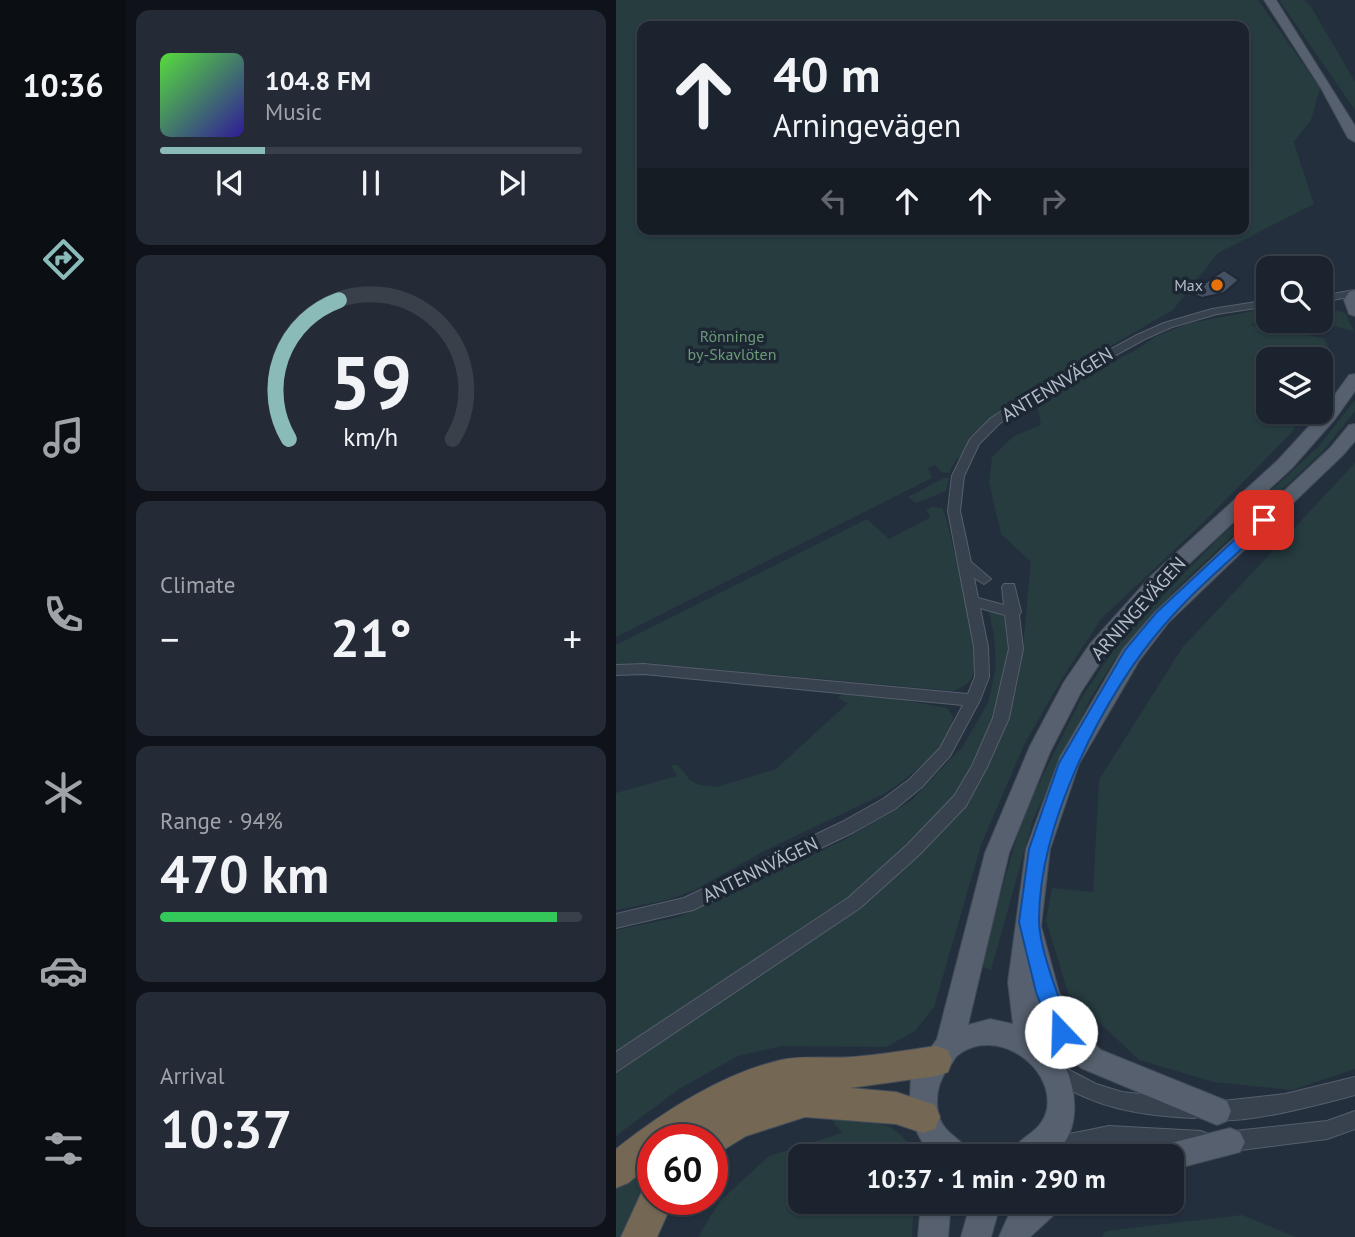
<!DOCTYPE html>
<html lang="en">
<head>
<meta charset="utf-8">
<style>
  :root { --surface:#1b232e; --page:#242b36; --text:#f1f3f6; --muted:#a0a4aa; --line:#39404a; --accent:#8bbbb9 }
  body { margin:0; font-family:"PT Sans",sans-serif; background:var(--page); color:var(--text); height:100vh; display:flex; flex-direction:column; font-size:26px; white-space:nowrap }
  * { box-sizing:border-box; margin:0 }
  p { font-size:23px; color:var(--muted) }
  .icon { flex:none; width:38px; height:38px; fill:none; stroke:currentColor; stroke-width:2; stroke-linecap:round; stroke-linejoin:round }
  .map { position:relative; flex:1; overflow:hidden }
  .side { display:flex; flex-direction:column; gap:10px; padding:10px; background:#0f1319; width:490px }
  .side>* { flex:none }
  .guide { position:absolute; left:21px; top:21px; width:612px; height:214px; border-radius:14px; box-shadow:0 2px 5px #0004,0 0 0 2px var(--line); background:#1b232e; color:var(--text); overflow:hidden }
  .fabs { position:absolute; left:640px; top:256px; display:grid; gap:14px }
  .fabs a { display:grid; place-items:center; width:77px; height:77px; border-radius:14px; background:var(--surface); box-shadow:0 2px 5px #0004,0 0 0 2px var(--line); font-size:35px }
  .speed { position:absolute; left:21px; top:1124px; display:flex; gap:14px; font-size:35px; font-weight:700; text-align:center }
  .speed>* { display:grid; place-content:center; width:91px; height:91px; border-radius:50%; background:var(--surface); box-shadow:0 2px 5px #0004,0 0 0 2px var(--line); line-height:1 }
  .speed .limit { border:10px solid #d22; background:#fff; color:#111 }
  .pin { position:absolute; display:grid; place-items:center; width:60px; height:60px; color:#fff; margin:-30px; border-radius:14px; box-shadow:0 4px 10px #0006 }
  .me { position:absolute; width:77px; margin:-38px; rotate:339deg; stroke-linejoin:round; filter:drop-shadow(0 0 5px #0008) }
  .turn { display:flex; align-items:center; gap:24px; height:147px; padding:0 21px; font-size:32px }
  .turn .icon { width:91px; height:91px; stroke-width:2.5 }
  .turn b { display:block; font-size:49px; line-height:60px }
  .lanes { display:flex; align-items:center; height:66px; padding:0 21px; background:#0003; justify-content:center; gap:35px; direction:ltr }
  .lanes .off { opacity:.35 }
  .big { font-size:52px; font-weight:700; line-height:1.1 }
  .side .card { flex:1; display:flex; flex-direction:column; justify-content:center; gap:10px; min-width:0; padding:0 24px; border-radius:14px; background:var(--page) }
  .side .dial { align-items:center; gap:0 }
  .dial svg { height:182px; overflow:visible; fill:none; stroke:var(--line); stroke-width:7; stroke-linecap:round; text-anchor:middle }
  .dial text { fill:var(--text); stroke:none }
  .song { display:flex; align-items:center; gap:21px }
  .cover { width:84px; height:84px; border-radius:10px; background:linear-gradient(135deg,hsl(110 70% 55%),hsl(250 70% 35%)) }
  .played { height:7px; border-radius:4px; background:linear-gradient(90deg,var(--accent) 25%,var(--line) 25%) }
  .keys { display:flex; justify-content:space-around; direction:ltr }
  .heat { display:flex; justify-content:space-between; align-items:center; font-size:38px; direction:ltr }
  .charge { height:10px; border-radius:5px; background:linear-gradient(90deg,#34c759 94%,var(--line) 0) }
  .trip { position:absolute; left:172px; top:1144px; width:396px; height:70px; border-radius:14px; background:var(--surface); box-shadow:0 2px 5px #0004,0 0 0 2px var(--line); font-weight:700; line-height:70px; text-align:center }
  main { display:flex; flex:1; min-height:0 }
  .tab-bar { display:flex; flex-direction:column; width:126px; justify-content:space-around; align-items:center; background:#0b0e12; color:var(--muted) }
  .tab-bar .icon { width:49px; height:49px }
  .tab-bar .current { color:var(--accent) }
  .tab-bar b { font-size:32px; color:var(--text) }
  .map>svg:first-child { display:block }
</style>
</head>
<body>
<main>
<nav class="tab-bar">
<b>10:36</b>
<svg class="icon current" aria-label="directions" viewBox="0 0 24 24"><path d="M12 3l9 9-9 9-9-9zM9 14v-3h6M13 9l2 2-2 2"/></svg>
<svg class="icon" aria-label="music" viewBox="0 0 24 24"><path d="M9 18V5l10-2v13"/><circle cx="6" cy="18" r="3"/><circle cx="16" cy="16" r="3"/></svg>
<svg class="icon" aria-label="phone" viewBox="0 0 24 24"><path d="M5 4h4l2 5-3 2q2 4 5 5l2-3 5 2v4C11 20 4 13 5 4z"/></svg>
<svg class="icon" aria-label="climate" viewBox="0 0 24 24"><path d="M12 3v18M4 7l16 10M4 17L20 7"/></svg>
<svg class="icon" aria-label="car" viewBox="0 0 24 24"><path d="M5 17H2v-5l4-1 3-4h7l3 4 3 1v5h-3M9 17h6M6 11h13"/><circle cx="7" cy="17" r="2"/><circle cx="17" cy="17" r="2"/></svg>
<svg class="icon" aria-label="filters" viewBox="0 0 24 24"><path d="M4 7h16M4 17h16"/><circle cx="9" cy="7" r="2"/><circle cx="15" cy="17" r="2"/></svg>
</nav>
<section class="side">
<div class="card">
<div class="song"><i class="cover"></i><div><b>104.8 FM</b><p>Music</p></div></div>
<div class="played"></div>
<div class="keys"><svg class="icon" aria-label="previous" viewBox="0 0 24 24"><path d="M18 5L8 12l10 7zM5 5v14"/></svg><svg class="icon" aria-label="pause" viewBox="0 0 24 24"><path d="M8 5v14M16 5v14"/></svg><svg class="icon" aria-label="next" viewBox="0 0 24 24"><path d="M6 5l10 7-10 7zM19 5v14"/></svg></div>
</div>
<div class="card dial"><svg viewBox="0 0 100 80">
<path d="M14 69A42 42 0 1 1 86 69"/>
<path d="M14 69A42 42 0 0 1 36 8" stroke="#8bbbb9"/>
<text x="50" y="56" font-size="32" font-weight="700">59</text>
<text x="50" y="72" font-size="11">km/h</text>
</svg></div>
<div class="card"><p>Climate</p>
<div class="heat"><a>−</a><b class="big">21°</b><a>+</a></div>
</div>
<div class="card"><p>Range · 94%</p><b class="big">470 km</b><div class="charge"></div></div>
<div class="card"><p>Arrival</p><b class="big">10:37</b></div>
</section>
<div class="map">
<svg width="739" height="1237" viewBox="0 0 739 1237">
  <rect width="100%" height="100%" fill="#242f3e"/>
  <g fill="#263c3f" fill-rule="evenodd">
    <path d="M0,0H642L704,88L695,120L679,140H677L698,204L602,253L557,310L384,410L352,438L355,449L340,460L333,473L325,472L319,465L312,468L316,478L0,637ZM26,26H628V229H26Z"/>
    <path d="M663,0H688L694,5L739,82V110Z"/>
    <path d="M705,307L729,313L738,331L691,320H705Z"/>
    <path d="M653,308V318L634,325L708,338L717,356L705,384V359H653V411H689L676,432L593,517L485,619L447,677L408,745L365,845L318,1007L299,1031L270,1047L166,1046L122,1056L63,1089L0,1136V930L62,917L228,840L296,800L347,746L372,703L380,667L378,635L372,607L393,620L395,654L382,707L343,812C370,771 395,724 403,675C409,637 411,599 415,562L385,534L373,482L376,457L398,436L425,425L421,404L448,387L520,350L539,337L570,324Z"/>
    <path d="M739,400V411L707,451L562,587L500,658L474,699L417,820L375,970L364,966L407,815L466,697L506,637L601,540L703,446Z"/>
    <path d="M739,463V1069L676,1090L598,1082L523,1060L452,993L430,920L436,888L477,892L483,780L566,648Z"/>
    <path d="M328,478H333L330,491L300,503L292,497Z"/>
    <path d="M316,507L326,508L329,514C336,543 368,658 355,679C351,686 344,688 337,691L32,663L0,664V645L251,519L273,539L315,517L310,510Z"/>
    <path d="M237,691L331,708L337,716C336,745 290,780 268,794L148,851L79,890L51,900L0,910V793L61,776L55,765H62L74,780L83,785L101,787L160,769L232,703L222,698L228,692Z"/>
    <path d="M215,1119C259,1124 277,1115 301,1157H184V1202H298L296,1237H82L104,1201L153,1156L226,1133Z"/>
    <path d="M37,1151V1178L24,1196L9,1237H0V1180Z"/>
    <path d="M626,1215L680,1237H486L490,1231Z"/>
  </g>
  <path fill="#455162" stroke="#1f2835" stroke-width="2" d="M608,270L623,280L608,293L586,298L574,293Z"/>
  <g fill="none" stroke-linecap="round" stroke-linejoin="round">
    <defs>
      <g id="street">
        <path d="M739,290V296L705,302V296Z"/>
        <path d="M653,300V306L601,314L556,327L529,339L412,403L383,424L363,444L348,476L344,511L355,562L375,579L368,584L358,578L362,598L388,605L386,587L388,584H398L405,612L403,615L407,649L393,718L371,767L350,806L303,855L244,908L0,1072V1052L232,898L291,845L338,796L356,766L377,718L393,649L389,615L364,608L372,647L373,677L364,700L334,756L306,787L279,809L238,832L77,910L0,928V914L68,898L226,822L267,799L294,779L324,748L347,705L28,674L0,675V665L28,664L352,694L359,677L358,647L332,511L336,476L354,439L375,418L404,399L521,335L548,323L596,309Z"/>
        <path d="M440,1063L480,1084L506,1092L578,1100L585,1102L588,1109L585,1116L578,1118C535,1116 495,1111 456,1091C447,1087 435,1082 431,1072L433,1066Z"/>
        <path d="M739,1077V1095C709,1103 618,1128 591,1118L588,1111L591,1104L598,1102L669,1094Z"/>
        <path d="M739,1111V1129L711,1139L609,1152L602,1149L599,1142L602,1135L609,1132L711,1121Z"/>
        <path d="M493,1126L585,1131L592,1134L595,1141L592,1148L585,1151L493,1144L437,1157H424L419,1149L422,1142L429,1139Z"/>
      </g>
      <g id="primary">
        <path d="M648,0H660L739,126V142L732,138L705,88Z"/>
        <path d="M739,290V316L733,314L728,300L733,292Z"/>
        <path d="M739,374V391L719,419L676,468L549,586L490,654L465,692L434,752L393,853L352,1025L374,1019L397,1024L392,982L410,849L444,757L507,649L539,612L715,447L733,425L739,424V441L727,455L553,622L523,661L463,764L434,849L425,926L443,992L456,1024L485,1050L611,1101L615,1111L611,1121L601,1125L465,1068L435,1041L422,1006C423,1015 422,1031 426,1039C430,1046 440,1051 445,1058C462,1088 467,1135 434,1157H392C401,1136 426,1134 431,1109C438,1065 379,1026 342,1055C339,1057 336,1064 333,1067C323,1080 319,1095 322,1112C325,1134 349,1139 357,1157H314L293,1117L295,1076L321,1039L369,853L414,746L448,682L474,644L535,576L662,460L707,411L733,375Z"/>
        <path d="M614,1128L624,1132L629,1142L624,1152L555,1170V1157H534L539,1147Z"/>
        <path d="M305,1202H335L332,1237H302Z"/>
        <path d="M355,1202H385L375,1237H345Z"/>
        <path d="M406,1202H444L440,1213L414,1237H383L394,1212Z"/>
      </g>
      <g id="highway">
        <path d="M320,1046L332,1050L336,1061L332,1072L320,1076L234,1088L280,1092L319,1105L324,1117L319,1129L307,1133L280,1124L189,1117L130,1136L96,1157V1139H79L83,1131L70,1139H37V1163L12,1183L0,1188V1149C47,1112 105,1074 165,1060C187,1055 212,1059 235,1057C263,1055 292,1050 320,1046Z"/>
        <path d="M37,1183V1199H58L41,1237H5L28,1187Z"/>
      </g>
    </defs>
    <use href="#street" stroke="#565f6c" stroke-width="2"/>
    <use href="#primary" stroke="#414a57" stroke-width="2"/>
    <use href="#highway" stroke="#434c59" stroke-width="2"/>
    <use href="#street" fill="#38414e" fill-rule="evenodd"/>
    <use href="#primary" fill="#56606e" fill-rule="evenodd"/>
    <use href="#highway" fill="#746855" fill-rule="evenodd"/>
  </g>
  <path fill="#1a73e8" stroke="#114b97" stroke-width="2" d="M648,515L653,517L656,520L653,524C619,556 581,587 550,623C487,694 423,824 423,920C423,949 445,1004 456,1032L453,1039L445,1042L438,1039L420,992L403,922L413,849L443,763L509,650L540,613L643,517Z"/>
  <circle fill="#e8710a" stroke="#1d2633" stroke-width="2.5" cx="601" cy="285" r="7"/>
  <g text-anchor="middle" stroke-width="7" stroke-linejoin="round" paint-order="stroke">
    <g font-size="16" fill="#b4bcc9" stroke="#1d2633" text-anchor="end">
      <text x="587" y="291">Max</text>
    </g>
    <g font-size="16" fill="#6b9a76" stroke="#1d2633">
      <text x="116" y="342">Rönninge<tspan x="116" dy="18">by-Skavlöten</tspan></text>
    </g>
    <g font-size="19" fill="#b4bcc9" stroke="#1d2633">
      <text transform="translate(441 384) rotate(-31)" y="7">ANTENNVÄGEN</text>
      <text transform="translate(522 608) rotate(-48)" y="7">ARNINGEVÄGEN</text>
      <text transform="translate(144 869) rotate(-26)" y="7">ANTENNVÄGEN</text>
    </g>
  </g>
</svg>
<div class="fabs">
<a><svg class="icon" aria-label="search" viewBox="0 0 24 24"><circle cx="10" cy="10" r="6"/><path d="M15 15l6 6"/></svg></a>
<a><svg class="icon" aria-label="layers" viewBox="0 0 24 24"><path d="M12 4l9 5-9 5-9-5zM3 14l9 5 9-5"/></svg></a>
</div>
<div class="speed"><div class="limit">60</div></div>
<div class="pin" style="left:648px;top:520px;background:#d93025"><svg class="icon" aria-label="arrive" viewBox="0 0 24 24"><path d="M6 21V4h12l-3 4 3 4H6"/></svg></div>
<svg class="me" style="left:445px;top:1032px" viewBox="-20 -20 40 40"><circle r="19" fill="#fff"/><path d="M0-13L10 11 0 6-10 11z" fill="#1a73e8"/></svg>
<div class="trip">10:37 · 1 min · 290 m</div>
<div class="guide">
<div class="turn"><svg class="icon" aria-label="ahead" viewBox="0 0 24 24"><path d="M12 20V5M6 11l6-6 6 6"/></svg><div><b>40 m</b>Arningevägen</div></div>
<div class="lanes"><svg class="icon off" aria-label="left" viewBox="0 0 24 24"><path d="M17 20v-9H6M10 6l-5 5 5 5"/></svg><svg class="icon" aria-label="ahead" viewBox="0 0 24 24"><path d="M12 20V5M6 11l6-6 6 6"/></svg><svg class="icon" aria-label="ahead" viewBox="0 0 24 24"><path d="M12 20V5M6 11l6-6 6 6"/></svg><svg class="icon off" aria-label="right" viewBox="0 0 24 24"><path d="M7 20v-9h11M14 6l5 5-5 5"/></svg></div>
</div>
</div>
</main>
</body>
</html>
